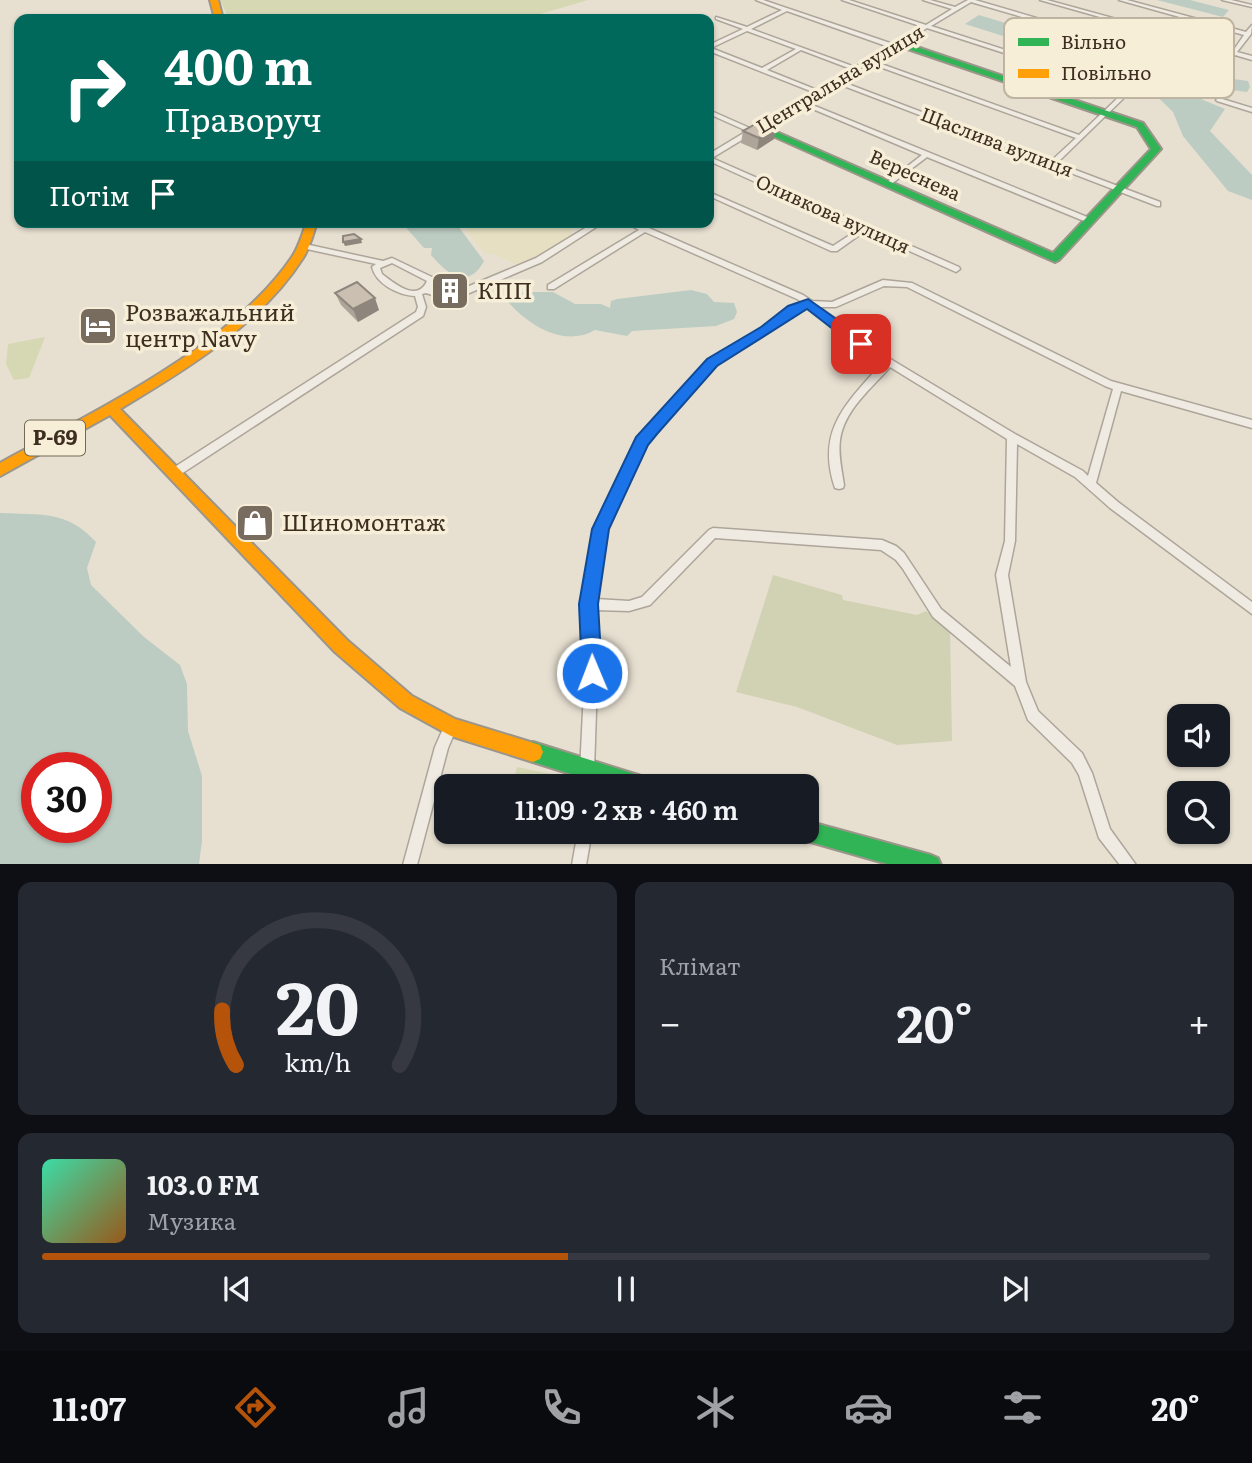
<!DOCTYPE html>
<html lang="uk">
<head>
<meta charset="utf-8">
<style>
  :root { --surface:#171b24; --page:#242831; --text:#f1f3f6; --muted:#9ea1a6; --line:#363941; --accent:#b45309 }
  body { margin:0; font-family:Literata,serif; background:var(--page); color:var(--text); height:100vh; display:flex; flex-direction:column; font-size:26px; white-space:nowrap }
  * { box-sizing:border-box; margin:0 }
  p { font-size:23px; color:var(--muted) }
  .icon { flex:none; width:38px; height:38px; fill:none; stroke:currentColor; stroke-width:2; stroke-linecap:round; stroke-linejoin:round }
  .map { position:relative; height:864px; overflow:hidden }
  .side { display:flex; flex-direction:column; gap:18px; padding:18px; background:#0d0f14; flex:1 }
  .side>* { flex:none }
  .top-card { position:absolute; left:14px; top:14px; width:700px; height:214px; border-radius:14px; box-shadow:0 2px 5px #0004; background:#00695c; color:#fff; overflow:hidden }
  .controls { position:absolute; left:1167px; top:704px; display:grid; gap:14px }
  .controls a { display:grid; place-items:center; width:63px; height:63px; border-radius:14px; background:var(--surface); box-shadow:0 2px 5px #0004; font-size:35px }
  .speed { position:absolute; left:21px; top:752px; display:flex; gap:14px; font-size:35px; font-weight:700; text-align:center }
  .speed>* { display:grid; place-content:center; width:91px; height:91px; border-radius:50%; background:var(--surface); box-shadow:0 2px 5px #0004; line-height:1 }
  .speed .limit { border:10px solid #d22; background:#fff; color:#111 }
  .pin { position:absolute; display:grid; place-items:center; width:60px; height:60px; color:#fff; margin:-30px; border-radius:14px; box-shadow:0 4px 10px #0006 }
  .me { position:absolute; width:77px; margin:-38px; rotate:359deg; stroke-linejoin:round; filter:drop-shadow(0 0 5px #0008) }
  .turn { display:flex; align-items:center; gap:24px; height:147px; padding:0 35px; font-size:32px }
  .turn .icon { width:91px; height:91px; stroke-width:2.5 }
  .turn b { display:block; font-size:49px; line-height:60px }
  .then { display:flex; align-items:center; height:66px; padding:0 35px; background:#0003; gap:14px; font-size:26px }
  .big { font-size:52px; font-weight:600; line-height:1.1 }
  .side .widget { flex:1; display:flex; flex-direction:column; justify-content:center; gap:10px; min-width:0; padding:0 24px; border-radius:14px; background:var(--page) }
  .side .dial { align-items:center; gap:0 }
  .dial svg { height:182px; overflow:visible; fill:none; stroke:var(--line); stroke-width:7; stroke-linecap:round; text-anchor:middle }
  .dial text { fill:var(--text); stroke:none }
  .song { display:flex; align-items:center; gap:21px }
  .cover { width:84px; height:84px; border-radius:10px; background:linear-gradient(135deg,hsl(160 70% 55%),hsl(30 70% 35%)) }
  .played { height:7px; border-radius:4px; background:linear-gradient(90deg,var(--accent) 45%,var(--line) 45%) }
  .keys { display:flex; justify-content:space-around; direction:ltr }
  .heat { display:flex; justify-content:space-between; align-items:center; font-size:38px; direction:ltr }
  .side .tiles { flex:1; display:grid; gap:18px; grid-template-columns:1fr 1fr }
  .widget:last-child { grid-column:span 2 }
  .trip { position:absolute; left:434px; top:774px; width:385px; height:70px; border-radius:14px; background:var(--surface); box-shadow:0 2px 5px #0004; font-weight:600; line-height:70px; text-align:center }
  .tabs { display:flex; height:112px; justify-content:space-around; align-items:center; background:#090b0e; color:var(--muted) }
  .tabs .icon { width:49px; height:49px }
  .tabs .active { color:var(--accent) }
  .tabs b { font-size:32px; color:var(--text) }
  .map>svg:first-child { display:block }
</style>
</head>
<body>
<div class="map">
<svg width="1252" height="865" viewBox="0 0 1252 865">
  <rect width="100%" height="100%" fill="#e7e0d1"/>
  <path fill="#e6dfc2" d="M460,222H570L572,238L532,261L517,265L494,254L484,253Z"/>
  <g fill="#d6d7b3">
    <path d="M220,0H588L523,19H229Z"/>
    <path d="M45,337L29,378L14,380L6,364L8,344Z"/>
    <path d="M517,767L576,779L575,786H512Z"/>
  </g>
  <path fill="#d1d1b3" d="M773,575L842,595L843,600L917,615L926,611L950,630L952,741L897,745L797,707L736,692Z"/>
  <g fill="#bcccc2" fill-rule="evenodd">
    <path d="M1157,0H1190L1229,10L1223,17Z"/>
    <path d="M979,15L1155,68L1248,81L1250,87L1247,92L1173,82L1170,86L1225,109L1210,131L1252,175V200L1228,191L1183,136L1173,112L1139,79L965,24Z"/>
    <path d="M401,222H455L484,261C468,291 446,273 431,255L432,248H424Z"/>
    <path d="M691,290L707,294L714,302L734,303L737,312L734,319L716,326L632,331L627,336L595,330C564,348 529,325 509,303L510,292H553L575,304H601L610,308L611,301L617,299Z"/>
    <path d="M0,513C40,515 67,510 96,542L87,568L91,585L144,637L180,665L187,684L188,731L202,776V841L199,864H0ZM37,768H96V828H37Z"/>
  </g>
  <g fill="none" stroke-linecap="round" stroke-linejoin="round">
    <defs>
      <g id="street">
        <path d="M756,0H763L893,44L923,27L842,0H849L926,25L952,9L923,0H930L955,7L968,0H975L1163,55L1181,40L1040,0H1047L1233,51L1244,35L1119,0H1127L1246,32L1252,25L1251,34L1237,52L1252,56V60L1235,55L1227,67L1221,68L1162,58L971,2L931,26L1130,90V92L1057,163L1160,202V206H1157L836,83L805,102L1092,219V223H1089L927,157L890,185H886V183L922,155L801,104L712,158L959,267L960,269L956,272L865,231L837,251H831L709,196V192L711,193L833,246L859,229L709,161V154L747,131L709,114V110L752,129L813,92L709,51V45L743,29L716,19V17L747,27L782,10ZM787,11L889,47L855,67L751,29ZM927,28L1124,92L1079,135L873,61ZM747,31L796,49L762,68L711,48ZM1186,41L1231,54L1223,64L1168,56ZM801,50L851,69L817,90L767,70ZM869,63L1076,138L1051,161L840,81Z"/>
        <path d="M1222,0H1231L1252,5V7Z"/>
        <path d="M1219,98L1252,108V112L1217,101L1216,100Z"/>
        <path d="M595,222H604L542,262L460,297L445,299L426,293L422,294L426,307L423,316L178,476L174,477L170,476L169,473L170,470L416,312L418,307L415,296C398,295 376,284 372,267L376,264L302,248V244H305L383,261L392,258L434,278L467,287L536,258ZM392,263L427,281C417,303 394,283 382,274L380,268ZM434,283L460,291L445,293L432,289Z"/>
        <path d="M625,222H635L803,295L812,301L832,302L883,280L912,283L1111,381L1252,420V428L1121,391L1096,483L1118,502L1252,602V614L1110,508L1075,477L1017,444L1015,541L1008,575L1026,682L1038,711L1082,753L1092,773L1110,829L1136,865H1120L1099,838L1079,775L1072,763L1028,720L1015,686L933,617L903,569L896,560L881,550L715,538L650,605L629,611L595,610L598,651L594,771L592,776L587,778L582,776L580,771L586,651L583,604L596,529L639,439L682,389L720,352L744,340L789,308L802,302L797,299L645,232L554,289H548V285L639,230ZM884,286L907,287L1105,386L1113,389L1088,476L1083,471L1015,434L892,360L819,307H836ZM807,306L883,362C848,402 815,429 835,488L839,489L843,488L844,485C842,471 838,455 840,440C844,410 871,389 890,367L1007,439L1005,541L996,575L1011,667L941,609L904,553L896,546L882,540L713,528L709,530L642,597L629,601L596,599L606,529L646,444L688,393L726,356L750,344L795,312Z"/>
        <path d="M451,721L456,722L457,727L448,748L417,865H403L435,747L446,722Z"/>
        <path d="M578,831H592L586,865H572Z"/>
      </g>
      <g id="fast">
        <path d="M899,41L1143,123L1161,149L1059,260L1055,262L755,128L763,126L1053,253L1151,149L1137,127L896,45L895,43Z"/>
        <path d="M533,742L641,776L648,779L651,786H609L533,762L526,759L523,752L526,745Z"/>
        <path d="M807,821L931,855L938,858L941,865H891L807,841L800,838L797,831H807Z"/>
      </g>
      <g id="slow">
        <path d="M210,0H218L223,19H215Z"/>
        <path d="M307,222H317C313,234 310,247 303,258C261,324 187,369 120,409L347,640L412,696L455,719L540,745L543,752L540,759L533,762L451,736L400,708L335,652L110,415L0,476V463C93,412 232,346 292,257C299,247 302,234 307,222Z"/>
      </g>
    </defs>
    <use href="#street" stroke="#ada599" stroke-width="3"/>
    <use href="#fast" stroke="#9c958a" stroke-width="4"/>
    <use href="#slow" stroke="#9c958a" stroke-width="4"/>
    <use href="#street" fill="#efebe3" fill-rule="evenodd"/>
    <use href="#fast" fill="#30b455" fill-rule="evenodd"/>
    <use href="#slow" fill="#ff9f0a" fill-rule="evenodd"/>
  </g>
  <g fill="#afa499">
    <path d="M743,131L774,139L757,150L741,143Z"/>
    <path d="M335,293L379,310L358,322L341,305Z"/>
  </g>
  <g fill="#8e867d">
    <path d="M776,127L774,139L757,150L759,138Z"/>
    <path d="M361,239L362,243L345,246L343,242Z"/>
    <path d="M375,298L379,310L358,322L353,309Z"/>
  </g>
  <g fill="#cbbfb2" stroke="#8e867d" stroke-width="2">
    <path d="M761,121L776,127L759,138L743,131Z"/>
    <path d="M354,234L361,239L343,242V236Z"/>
    <path d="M357,282L375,298L353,309L335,293Z"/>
  </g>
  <path fill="#1a73e8" stroke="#114b97" stroke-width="2" d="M808,299L866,340V347H856L807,309L717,366L657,434L648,445L609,529L598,604L602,673L599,680L592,683L585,680L582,673L579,604L592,529L636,437L707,359L761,327L788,306Z"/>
  <defs>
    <symbol id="building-square" viewBox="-11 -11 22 22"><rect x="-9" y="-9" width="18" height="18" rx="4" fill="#786c5e" stroke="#f7eed8"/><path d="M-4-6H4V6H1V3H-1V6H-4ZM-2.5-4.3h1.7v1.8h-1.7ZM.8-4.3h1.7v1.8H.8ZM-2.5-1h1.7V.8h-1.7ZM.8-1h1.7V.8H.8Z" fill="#fff"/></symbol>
    <symbol id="hotel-square" viewBox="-11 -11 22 22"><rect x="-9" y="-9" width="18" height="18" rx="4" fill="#786c5e" stroke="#f7eed8"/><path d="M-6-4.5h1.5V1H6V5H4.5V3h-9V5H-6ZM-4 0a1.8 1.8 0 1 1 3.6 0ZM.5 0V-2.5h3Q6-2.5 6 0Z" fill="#fff"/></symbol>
    <symbol id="shop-square" viewBox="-11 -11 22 22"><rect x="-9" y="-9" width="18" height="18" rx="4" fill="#786c5e" stroke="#f7eed8"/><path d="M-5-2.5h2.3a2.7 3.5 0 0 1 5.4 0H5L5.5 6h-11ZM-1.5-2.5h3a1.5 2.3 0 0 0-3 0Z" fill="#fff"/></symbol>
  </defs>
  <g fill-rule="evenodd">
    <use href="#building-square" x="428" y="269" width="44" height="44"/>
    <use href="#hotel-square" x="76" y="304" width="44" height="44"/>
    <use href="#shop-square" x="233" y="501" width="44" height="44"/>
  </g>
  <g text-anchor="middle" stroke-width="7" stroke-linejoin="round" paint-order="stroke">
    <g font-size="19" fill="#3d2e20" stroke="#f7eed8">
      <text transform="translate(840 79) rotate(-31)" y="7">Центральна вулиця</text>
      <text transform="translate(997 142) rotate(21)" y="7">Щаслива вулиця</text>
      <text transform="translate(915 175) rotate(24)" y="7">Вереснева</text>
      <text transform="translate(833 214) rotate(24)" y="7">Оливкова вулиця</text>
    </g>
    <rect fill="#f7eed8" stroke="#756857" stroke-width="2" x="25" y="420.5" width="60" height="35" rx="5"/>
    <g font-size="21" font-weight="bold" fill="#3d2e20">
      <text x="55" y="445">Р-69</text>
    </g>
    <g font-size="23" fill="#3d2e20" stroke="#f7eed8" text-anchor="start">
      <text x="477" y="299">КПП</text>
      <text x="125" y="321">Розважальний<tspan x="125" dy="26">центр Navy</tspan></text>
      <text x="282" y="531">Шиномонтаж</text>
    </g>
  </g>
  <rect x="1004" y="18" width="230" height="80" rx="10" fill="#f7eed8" stroke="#bfb4a1" stroke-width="2"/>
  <rect x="1018" y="38" width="31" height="8" fill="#30b455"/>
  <rect x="1018" y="69" width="31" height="9" fill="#ff9f0a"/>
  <g font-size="19" fill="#3d2e20">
    <text x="1061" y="49">Вільно</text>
    <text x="1061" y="80">Повільно</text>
  </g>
</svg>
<div class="controls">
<a><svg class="icon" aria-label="sound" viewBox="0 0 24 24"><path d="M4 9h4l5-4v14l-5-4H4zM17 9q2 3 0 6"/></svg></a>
<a><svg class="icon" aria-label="search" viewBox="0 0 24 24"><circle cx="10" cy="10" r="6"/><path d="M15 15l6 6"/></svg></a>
</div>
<div class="speed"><div class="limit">30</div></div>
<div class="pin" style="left:861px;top:344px;background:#d93025"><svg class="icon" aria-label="arrive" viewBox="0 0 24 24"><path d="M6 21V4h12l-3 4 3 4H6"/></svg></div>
<svg class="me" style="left:592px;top:673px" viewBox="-20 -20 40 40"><circle r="17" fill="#1a73e8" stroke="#fff" stroke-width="3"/><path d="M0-11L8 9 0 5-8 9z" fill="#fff"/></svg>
<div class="trip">11:09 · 2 хв · 460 m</div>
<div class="top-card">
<div class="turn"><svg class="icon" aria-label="right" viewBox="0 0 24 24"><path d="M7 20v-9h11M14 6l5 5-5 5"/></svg><div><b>400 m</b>Праворуч</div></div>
<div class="then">Потім<svg class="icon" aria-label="arrive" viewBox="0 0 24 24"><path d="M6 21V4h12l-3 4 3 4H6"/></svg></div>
</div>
</div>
<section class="side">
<div class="tiles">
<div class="widget dial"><svg viewBox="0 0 100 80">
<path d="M14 69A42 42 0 1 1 86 69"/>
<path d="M14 69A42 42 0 0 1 8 45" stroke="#b45309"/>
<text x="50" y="56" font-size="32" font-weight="700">20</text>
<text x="50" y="72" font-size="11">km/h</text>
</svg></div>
<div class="widget"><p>Клімат</p>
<div class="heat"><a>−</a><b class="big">20°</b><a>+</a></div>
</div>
<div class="widget">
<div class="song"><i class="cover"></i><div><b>103.0 FM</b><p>Музика</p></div></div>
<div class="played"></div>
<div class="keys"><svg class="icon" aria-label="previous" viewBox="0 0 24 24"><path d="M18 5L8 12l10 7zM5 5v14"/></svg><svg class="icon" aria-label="pause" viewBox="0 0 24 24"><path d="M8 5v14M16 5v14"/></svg><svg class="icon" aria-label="next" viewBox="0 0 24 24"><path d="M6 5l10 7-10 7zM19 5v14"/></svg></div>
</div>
</div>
</section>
<nav class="tabs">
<b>11:07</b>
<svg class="icon active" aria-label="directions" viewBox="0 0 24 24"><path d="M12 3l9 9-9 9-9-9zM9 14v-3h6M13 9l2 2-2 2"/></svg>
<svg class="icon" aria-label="music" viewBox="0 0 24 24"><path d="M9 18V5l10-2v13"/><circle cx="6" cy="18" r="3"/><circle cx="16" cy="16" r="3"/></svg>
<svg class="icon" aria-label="phone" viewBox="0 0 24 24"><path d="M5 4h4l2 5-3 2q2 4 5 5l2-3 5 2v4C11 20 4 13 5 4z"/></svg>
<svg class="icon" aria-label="climate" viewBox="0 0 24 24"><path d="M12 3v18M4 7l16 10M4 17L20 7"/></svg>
<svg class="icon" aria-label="car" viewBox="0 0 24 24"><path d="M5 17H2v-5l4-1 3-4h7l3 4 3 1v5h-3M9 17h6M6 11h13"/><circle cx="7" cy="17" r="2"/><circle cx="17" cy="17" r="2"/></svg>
<svg class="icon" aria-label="filters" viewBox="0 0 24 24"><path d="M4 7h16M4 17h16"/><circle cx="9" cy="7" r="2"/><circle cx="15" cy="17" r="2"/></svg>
<b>20°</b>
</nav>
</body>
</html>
